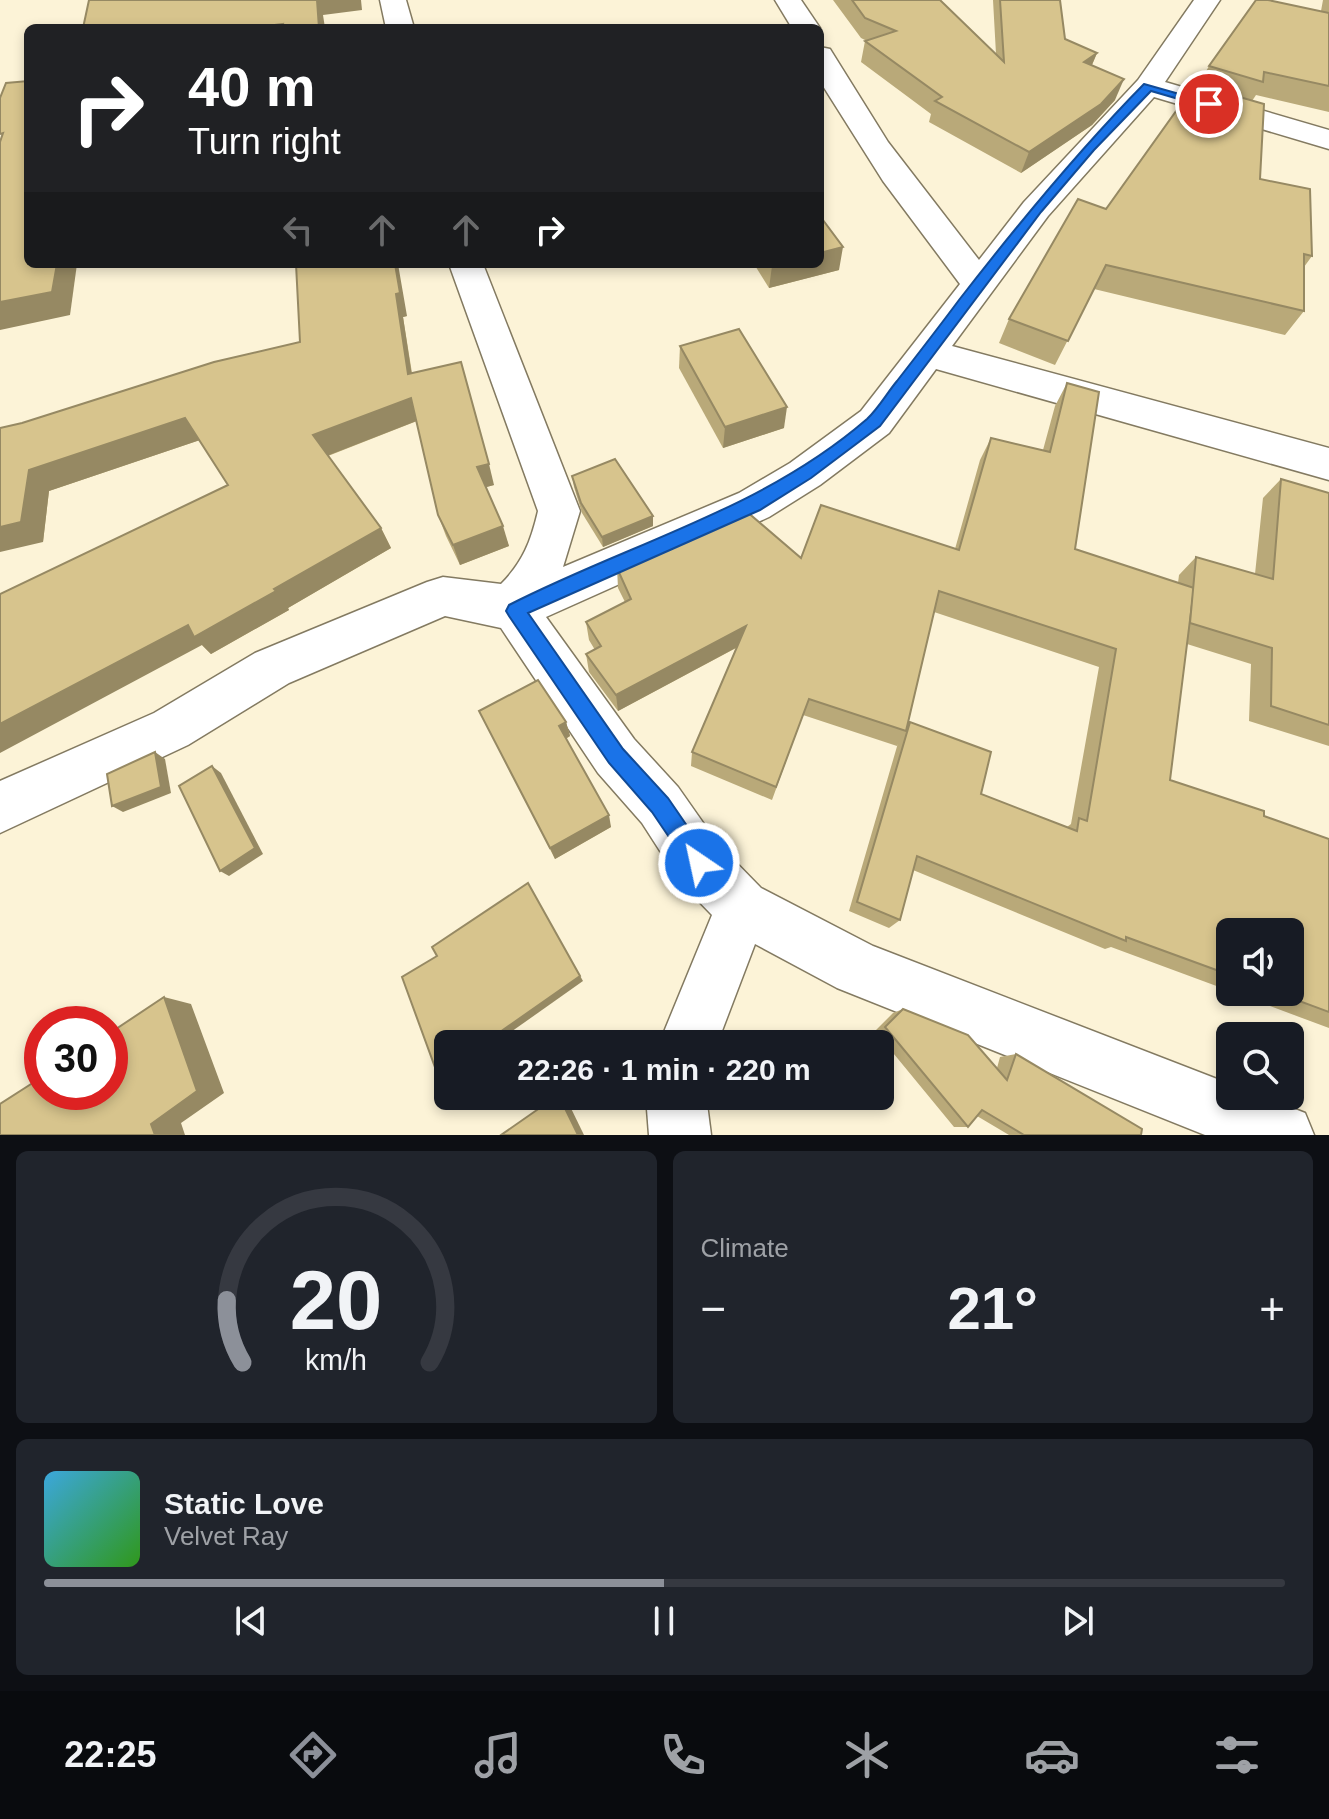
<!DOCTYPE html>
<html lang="en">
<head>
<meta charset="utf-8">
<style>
  :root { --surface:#171b24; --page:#20242c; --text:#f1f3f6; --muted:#9ea1a6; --line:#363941; --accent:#8c9099 }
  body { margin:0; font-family:Helvetica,sans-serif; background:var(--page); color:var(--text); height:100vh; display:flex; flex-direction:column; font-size:30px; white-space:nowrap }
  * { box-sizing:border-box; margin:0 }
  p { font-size:26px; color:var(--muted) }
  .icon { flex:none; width:44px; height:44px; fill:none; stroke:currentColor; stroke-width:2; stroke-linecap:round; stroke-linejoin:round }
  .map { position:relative; height:1135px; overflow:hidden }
  .drawer { display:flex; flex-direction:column; gap:16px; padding:16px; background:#0d0f14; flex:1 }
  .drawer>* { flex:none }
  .guide { position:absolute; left:24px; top:24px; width:800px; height:244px; border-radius:12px; box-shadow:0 4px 12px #0003; background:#202124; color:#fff; overflow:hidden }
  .tools { position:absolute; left:1216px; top:918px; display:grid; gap:16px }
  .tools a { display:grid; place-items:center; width:88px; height:88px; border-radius:12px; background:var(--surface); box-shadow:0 4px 12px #0003; font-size:40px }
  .speed { position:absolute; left:24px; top:1006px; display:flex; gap:16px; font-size:40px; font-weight:700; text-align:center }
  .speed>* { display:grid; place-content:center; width:104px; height:104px; border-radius:50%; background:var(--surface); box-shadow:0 4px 12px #0003; line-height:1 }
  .speed .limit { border:12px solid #d22; background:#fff; color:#111 }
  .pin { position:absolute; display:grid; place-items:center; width:68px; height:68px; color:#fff; margin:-34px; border:4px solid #fff; border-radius:50%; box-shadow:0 2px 8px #0007 }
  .me { position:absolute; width:88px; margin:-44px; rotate:326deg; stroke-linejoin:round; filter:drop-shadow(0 0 6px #0008) }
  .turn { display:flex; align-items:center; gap:28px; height:168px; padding:0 32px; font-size:36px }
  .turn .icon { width:104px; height:104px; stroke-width:2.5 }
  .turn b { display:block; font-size:56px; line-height:68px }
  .lanes { display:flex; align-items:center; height:76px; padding:0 32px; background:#0003; justify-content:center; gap:40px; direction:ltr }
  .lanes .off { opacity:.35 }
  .big { font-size:60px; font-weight:800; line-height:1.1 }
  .drawer .tile { flex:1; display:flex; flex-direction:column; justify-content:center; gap:12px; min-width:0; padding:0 28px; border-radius:12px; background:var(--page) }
  .drawer .dial { align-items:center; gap:0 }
  .dial svg { height:208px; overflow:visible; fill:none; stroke:var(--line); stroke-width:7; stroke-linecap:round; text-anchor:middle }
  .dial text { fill:var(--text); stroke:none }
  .song { display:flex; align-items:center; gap:24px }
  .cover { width:96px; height:96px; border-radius:12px; background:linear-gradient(135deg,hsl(200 70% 55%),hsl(110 70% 35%)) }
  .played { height:8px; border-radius:4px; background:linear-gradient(90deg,var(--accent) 50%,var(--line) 50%) }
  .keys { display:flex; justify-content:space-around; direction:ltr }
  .heat { display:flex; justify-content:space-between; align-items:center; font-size:44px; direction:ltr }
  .drawer .tiles { flex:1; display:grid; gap:16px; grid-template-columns:1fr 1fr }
  .tile:last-child { grid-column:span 2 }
  .trip { position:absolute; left:434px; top:1030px; width:460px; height:80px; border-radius:12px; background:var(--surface); box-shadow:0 4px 12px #0003; font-weight:800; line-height:80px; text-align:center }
  .menu { display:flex; height:128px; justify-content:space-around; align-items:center; background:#090b0e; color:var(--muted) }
  .menu .icon { width:56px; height:56px }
  .menu .active { color:var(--accent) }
  .menu b { font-size:36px; color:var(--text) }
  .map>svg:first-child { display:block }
</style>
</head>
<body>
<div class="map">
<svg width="1329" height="1135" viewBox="0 0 1329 1135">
  <rect width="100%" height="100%" fill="#fcf3d7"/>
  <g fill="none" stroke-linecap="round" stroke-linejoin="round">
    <defs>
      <g id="street">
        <path d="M380,0H406L414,28H386Z"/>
        <path d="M775,0H801L820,28H792Z"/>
        <path d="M1194,0H1220L1165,82L1329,130V149L1154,97L1048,216L952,346L1329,448V480L936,369L889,433L820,485L769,517L546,617L634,739L678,787L718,844L761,888L873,946L1230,1084V1096H1262L1305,1113L1314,1135H1205L837,988L755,944L717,1044H659L712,915L680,882L642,823L598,773L501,628L445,616L289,683L188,745L0,833V781L154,713L255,653L427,582L443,577L501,584C523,562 531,541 538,511L449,264H483L580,511L563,567L739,493L790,463L861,411L960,284L883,181L823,86L820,47L830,49L888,142L979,260L1024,202L1138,80Z"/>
        <path d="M646,1096H706L711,1135H649Z"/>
      </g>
    </defs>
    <use href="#street" stroke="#837a61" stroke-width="3"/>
    <use href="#street" fill="#fff" fill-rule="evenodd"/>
  </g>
  <g fill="#b9a979" fill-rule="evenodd">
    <path d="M833,0H940L996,54L993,0H1060L1065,39L1097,53L1092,65L1115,100L1092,125L1021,173L929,122L931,114L861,62L865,41H867L861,38Z"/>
    <path d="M1323,0H1329V112L1256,95L1252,101L1260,179L1312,256L1304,267V311L1285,335L1094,289L1055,365L999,343L1009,319L1106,209L1189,102L1209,66L1321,11Z"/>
    <path d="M296,264L407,316L403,317L412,373L494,485L486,487L509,546L460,565L446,536L438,515L417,421L328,456L381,528L391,548L288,608L289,610L211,654L202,645L228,485L200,440L49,491L43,542L22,423L300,342Z"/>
    <path d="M754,264H820L839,270L769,288Z"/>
    <path d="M680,346L784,428L723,448L679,368Z"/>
    <path d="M1067,383L1075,549L1178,583L1179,575L1196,557L1255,574L1263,498L1281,479L1329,493V746L1249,721L1251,664L1187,644L1170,780L1264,816L1329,839V1028L1232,992H1290L1230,932V991L1111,947L1105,949L913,870L900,920L889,928L849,911L898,743L897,746L803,715L772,800L691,766L692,752L736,648L618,711L589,672L586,654L595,650L589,640L586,622L625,602L618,588L617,568L955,549L980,460L991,438L1043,450L1055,406ZM934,612L1099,667L1071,824L1067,827L981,794L910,722L907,726Z"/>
    <path d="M572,476L653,526L603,547L582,513L574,487Z"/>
    <path d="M479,711L566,722L570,736L566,739L611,827L555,859Z"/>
    <path d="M903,1009L997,1068L1000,1057L1016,1054L1141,1135H1009L977,1116L968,1127H954L875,1031L893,1013Z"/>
  </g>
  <g fill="#968963">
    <path d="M317,0H361L362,10L323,15L325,28H319Z"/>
    <path d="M283,24L285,28H250Z"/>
    <path d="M1097,53L1088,74L1084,62Z"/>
    <path d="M1124,79L1115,100L1092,125L1021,173L1029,152Z"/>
    <path d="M843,247L839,270L769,288L772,266L779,264H820V253Z"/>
    <path d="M57,264H77L70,315L0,330V302Z"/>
    <path d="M395,264H398L407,316L403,317L415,396L408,374L396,294Z"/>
    <path d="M411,398L419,420L324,457L313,435Z"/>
    <path d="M787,407L784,428L723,448L725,427Z"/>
    <path d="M185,418L200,440L49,491L43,542L0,552V527L29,470Z"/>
    <path d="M489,464L494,485L483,488L477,467Z"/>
    <path d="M653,516V526L603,547L602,537Z"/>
    <path d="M503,526L509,546L460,565L453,545Z"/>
    <path d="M381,528L391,548L288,608L289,610L211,654L202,645L0,753V724L188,625L274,589Z"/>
    <path d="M746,626L743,644L618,711L616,695Z"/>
    <path d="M566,722L570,736L563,740L559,726Z"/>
    <path d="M155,752L165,759L171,793L123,812L112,806Z"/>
    <path d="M212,766L221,773L263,854L229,876L220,871Z"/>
    <path d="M609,815L611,827L555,859L550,848Z"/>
    <path d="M528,883L583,981L494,1044H483Z"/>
    <path d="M164,997L191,1004L224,1093L181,1123L185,1135H155L151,1124Z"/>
    <path d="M448,1062V1070L445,1071L436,1070Z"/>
    <path d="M559,1096H565L584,1135H578Z"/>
  </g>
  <g fill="#d7c48d" stroke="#968963" stroke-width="2">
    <path d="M89,0H317L319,28H282L283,24L250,28H83Z"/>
    <path d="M852,0H940L1004,62L1000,0H1060L1065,39L1097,53L1084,62L1124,79L1101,104L1029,152L935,101L942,97L865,41L896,31L865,18Z"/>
    <path d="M1256,0H1268L1329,13V86L1264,72L1263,82L1209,66Z"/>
    <path d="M28,81V264H57L52,292L0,302V142L3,133L0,134V98L6,83Z"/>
    <path d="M1198,85L1264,104L1260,179L1310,189L1312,256L1304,254V311L1106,265L1068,341L1009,319L1078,199L1106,209L1184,100L1193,103Z"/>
    <path d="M820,216L843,247L820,253Z"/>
    <path d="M296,264H395L400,293L396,294L408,374L461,362L489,464L477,467L503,526L453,545L438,515L411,398L313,435L381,528L274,589L276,591L194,637L188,625L0,724V594L228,485L185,418L29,470L21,522L0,527V428L22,423L214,362L300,342Z"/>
    <path d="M739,329L787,407L725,427L680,346Z"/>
    <path d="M1067,383L1099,392L1075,549L1194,588L1170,780L1264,811V816L1329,839V1012L1275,992H1290V932H1230V975L1126,937V941L917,856L900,920L857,902L910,722L991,752L981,794L1077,831L1079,818L1087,821L1116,649L939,591L906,731L809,699L776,787L692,752L746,626L616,695L586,654L601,646L586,622L631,599L617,568L746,511L801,558L821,505L959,550L991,438L1050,452Z"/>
    <path d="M615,459L653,516L602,537L581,503L572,476Z"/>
    <path d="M1281,479L1329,493V725L1271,706L1272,648L1190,623L1196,557L1273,579Z"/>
    <path d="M538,680L566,722L559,726L609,815L550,848L479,711Z"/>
    <path d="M155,752L161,787L112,806L107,774Z"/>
    <path d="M212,766L255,848L220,871L179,786Z"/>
    <path d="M528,883L580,976L483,1044H448V1062L436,1070L402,977L437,956L432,947Z"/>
    <path d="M164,997L197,1091L151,1124L155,1135H0V1104L42,1077V1092H110V1033Z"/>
    <path d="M903,1009L968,1035L1007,1080L1016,1054L1142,1129L1141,1135H1024L982,1110L968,1127L885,1027Z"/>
    <path d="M557,1096H559L578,1135H501Z"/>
  </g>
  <path fill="#1a73e8" stroke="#114b97" stroke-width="2" d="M1144,84L1215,104L1209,108L1151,91L1094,150L1041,212L880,426L811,478L760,510L528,613L623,749L668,798L707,855L710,863L707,871L699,874L692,871L652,812L609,763L509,616L506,611L509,605C630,543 762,510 867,419C878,409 887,393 897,381C918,354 939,327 959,300C1018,224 1077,152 1144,84Z"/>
</svg>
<div class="tools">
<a><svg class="icon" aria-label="sound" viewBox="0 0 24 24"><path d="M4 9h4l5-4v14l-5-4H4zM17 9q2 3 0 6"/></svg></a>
<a><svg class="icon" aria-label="search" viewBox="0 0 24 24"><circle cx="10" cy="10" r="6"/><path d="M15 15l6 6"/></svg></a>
</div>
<div class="speed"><div class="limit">30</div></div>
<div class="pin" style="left:1209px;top:104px;background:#d93025"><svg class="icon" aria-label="arrive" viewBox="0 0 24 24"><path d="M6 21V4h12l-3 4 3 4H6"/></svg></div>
<svg class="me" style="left:699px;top:863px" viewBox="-20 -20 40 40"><circle r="17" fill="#1a73e8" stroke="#fff" stroke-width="3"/><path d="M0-11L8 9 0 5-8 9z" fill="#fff"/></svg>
<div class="trip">22:26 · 1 min · 220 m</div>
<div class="guide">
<div class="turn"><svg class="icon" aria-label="right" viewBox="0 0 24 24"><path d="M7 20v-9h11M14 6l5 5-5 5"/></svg><div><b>40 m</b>Turn right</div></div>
<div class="lanes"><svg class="icon off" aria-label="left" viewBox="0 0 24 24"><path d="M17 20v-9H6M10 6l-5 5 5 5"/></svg><svg class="icon off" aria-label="ahead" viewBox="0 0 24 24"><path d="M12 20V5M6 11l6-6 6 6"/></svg><svg class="icon off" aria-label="ahead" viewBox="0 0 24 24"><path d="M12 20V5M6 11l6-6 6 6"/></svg><svg class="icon" aria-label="right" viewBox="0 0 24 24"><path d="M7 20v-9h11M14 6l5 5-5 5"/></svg></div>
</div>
</div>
<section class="drawer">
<div class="tiles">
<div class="tile dial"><svg viewBox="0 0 100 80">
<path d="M14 69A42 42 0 1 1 86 69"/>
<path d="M14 69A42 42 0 0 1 8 45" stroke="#8c9099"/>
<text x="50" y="56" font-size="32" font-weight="700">20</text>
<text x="50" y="72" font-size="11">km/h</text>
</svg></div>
<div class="tile"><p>Climate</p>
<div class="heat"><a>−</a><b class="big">21°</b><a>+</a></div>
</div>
<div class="tile">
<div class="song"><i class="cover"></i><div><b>Static Love</b><p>Velvet Ray</p></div></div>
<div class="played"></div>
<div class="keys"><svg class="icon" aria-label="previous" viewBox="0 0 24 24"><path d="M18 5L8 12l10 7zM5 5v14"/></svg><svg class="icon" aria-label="pause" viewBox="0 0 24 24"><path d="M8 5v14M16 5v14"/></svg><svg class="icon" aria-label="next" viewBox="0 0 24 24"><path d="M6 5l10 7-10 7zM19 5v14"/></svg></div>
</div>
</div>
</section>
<nav class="menu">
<b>22:25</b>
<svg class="icon active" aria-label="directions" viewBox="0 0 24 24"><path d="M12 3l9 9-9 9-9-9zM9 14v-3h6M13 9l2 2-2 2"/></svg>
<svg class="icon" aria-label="music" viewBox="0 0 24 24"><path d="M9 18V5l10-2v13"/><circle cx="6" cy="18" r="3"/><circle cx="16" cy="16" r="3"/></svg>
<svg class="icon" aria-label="phone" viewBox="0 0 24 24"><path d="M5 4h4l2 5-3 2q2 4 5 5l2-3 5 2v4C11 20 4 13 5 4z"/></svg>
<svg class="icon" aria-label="climate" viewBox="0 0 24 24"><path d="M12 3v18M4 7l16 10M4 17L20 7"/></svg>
<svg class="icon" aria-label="car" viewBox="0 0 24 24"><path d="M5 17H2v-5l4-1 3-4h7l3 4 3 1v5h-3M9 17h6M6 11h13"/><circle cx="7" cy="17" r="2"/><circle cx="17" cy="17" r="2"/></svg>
<svg class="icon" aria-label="filters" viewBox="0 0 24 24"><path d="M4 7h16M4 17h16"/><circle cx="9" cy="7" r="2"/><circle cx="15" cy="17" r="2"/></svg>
</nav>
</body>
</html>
